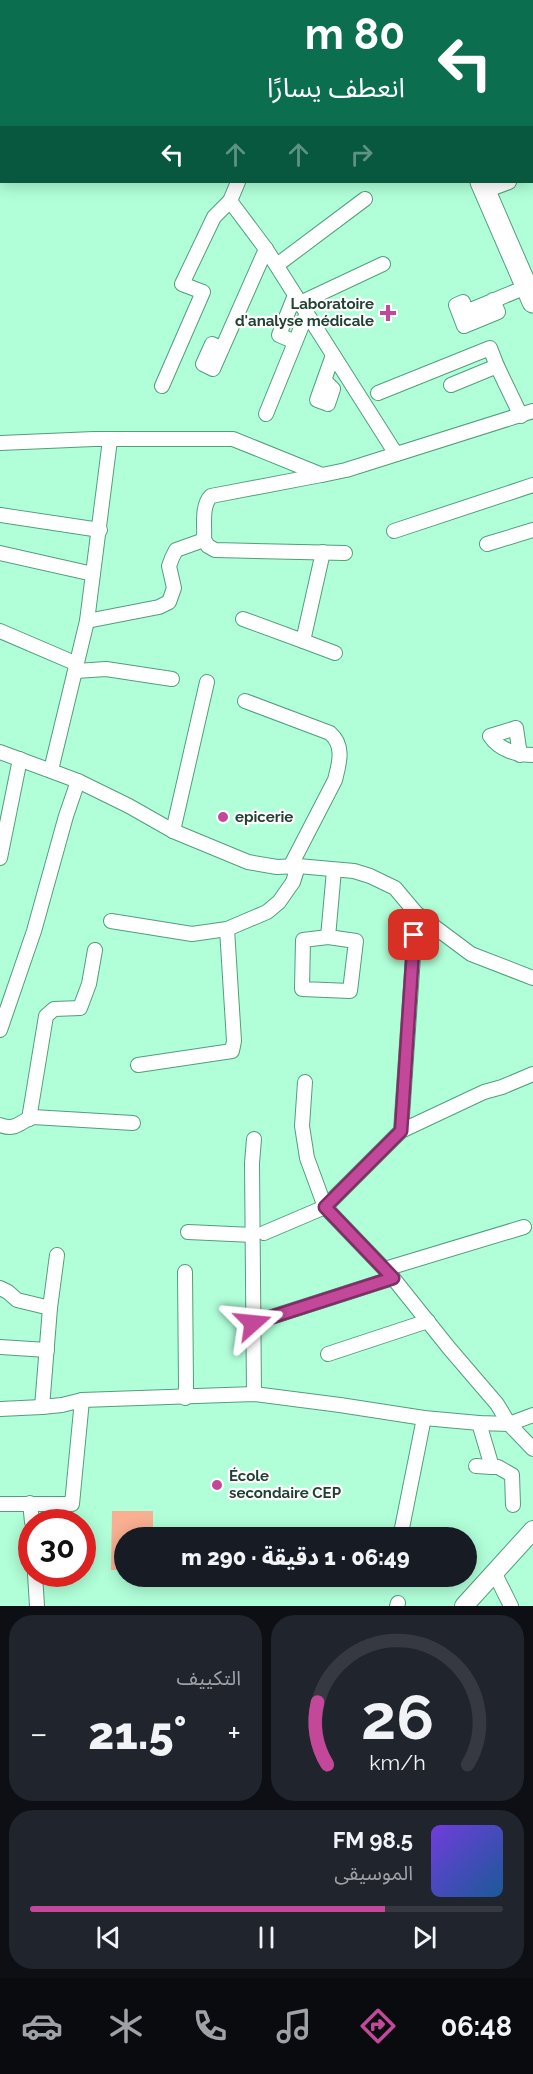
<!DOCTYPE html>
<html lang="ar">
<head>
<meta charset="utf-8">
<style>
  :root { --surface:#171b24; --page:#20242c; --text:#f1f3f6; --muted:#9ea1a6; --line:#363941; --accent:#c3489a }
  body { margin:0; font-family:Raleway,"Noto Sans Arabic",sans-serif; background:var(--page); color:var(--text); direction:rtl; height:100vh; display:flex; flex-direction:column; font-size:22px; white-space:nowrap }
  * { box-sizing:border-box; margin:0 }
  p { font-size:20px; color:var(--muted) }
  .icon { flex:none; width:33px; height:33px; fill:none; stroke:currentColor; stroke-width:2; stroke-linecap:round; stroke-linejoin:round }
  .map { position:relative; height:1606px; overflow:hidden; direction:ltr }
  .sheet { display:flex; flex-direction:column; gap:9px; padding:9px; background:#0d0f14; flex:1 }
  .sheet>* { flex:none }
  .top-card { position:absolute; left:0px; top:0px; width:534px; height:183px; box-shadow:0 3px 15px #0003; direction:rtl; background:#0b6e4f; color:#fff; overflow:hidden }
  .speed { position:absolute; left:18px; top:1509px; display:flex; gap:12px; font-size:30px; font-weight:700; text-align:center }
  .speed>* { display:grid; place-content:center; width:78px; height:78px; border-radius:50%; background:var(--surface); box-shadow:0 3px 15px #0003; line-height:1 }
  .speed .limit { border:9px solid #d22; background:#fff; color:#111 }
  .pin { position:absolute; display:grid; place-items:center; width:51px; height:51px; color:#fff; margin:-26px; border-radius:12px; box-shadow:0 3px 9px #0006 }
  .me { position:absolute; width:66px; margin:-33px; rotate:72deg; stroke-linejoin:round; filter:drop-shadow(0 0 4px #0008) }
  .turn { display:flex; align-items:center; gap:21px; height:126px; padding:0 30px; font-size:27px }
  .turn .icon { width:78px; height:78px; stroke-width:2.5 }
  .turn b { display:block; font-size:42px; line-height:51px }
  .lanes { display:flex; align-items:center; height:57px; padding:0 30px; background:#0003; justify-content:center; gap:30px; direction:ltr }
  .lanes .off { opacity:.35 }
  .big { font-size:45px; font-weight:800; line-height:1.1 }
  .sheet .widget { flex:1; display:flex; flex-direction:column; justify-content:center; gap:9px; min-width:0; padding:0 21px; border-radius:24px; background:var(--page) }
  .sheet .dial { align-items:center; gap:0 }
  .dial svg { height:156px; overflow:visible; fill:none; stroke:var(--line); stroke-width:7; stroke-linecap:round; text-anchor:middle }
  .dial text { fill:var(--text); stroke:none }
  .song { display:flex; align-items:center; gap:18px }
  .cover { width:72px; height:72px; border-radius:9px; background:linear-gradient(135deg,hsl(260 70% 55%),hsl(210 70% 35%)) }
  .played { height:6px; border-radius:3px; background:linear-gradient(90deg,var(--accent) 75%,var(--line) 75%) }
  .keys { display:flex; justify-content:space-around; direction:ltr }
  .heat { display:flex; justify-content:space-between; align-items:center; font-size:33px; direction:ltr }
  .sheet .tiles { flex:1; display:grid; gap:9px; grid-template-columns:1fr 1fr }
  .widget:last-child { grid-column:span 2 }
  .trip { position:absolute; left:114px; top:1527px; width:363px; height:60px; border-radius:30px; background:var(--surface); box-shadow:0 3px 15px #0003; font-weight:800; line-height:60px; text-align:center; direction:rtl }
  .menu { display:flex; height:96px; justify-content:space-around; align-items:center; background:#090b0e; color:var(--muted) }
  .menu .icon { width:42px; height:42px }
  .menu .active { color:var(--accent) }
  .menu b { font-size:27px; color:var(--text) }
  .map>svg:first-child { display:block }
</style>
</head>
<body>
<div class="map">
<svg width="533" height="1606" viewBox="0 0 533 1606">
  <rect width="100%" height="100%" fill="#b0ffd9"/>
  <path fill="#f9af91" d="M112,1511H153V1537L124,1538V1570H111Z"/>
  <g fill="none" stroke-linecap="round" stroke-linejoin="round">
    <defs>
      <g id="street">
        <path d="M373,0V2"/>
        <path d="M311,2L312,0"/>
        <path d="M532,86H533"/>
        <path d="M532,172H533"/>
        <path d="M238,182L230,201L266,249L396,454"/>
        <path d="M485,191L509,182"/>
        <path d="M277,265L365,199"/>
        <path d="M493,300L498,312L464,326L456,305L463,302L466,312L526,287"/>
        <path d="M300,303L383,264"/>
        <path d="M295,342L279,335L295,295"/>
        <path d="M222,349L212,344L203,364L213,369L266,249"/>
        <path d="M324,380L333,389L328,404L317,400L333,355"/>
        <path d="M451,385L497,366L521,416"/>
        <path d="M162,386L203,292L182,284L214,217L230,201"/>
        <path d="M378,393L490,348L497,366"/>
        <path d="M266,414L307,313"/>
        <path d="M0,443L94,439H233L322,475L346,470L533,411"/>
        <path d="M0,515L100,530"/>
        <path d="M394,531L533,485"/>
        <path d="M204,540C205,526 201,506 211,496L321,475"/>
        <path d="M487,544L533,530"/>
        <path d="M323,552L303,641L335,653"/>
        <path d="M0,553L93,574"/>
        <path d="M243,619L303,641"/>
        <path d="M87,621L159,607L169,602L174,588L169,566L172,558L176,550L204,540L208,546L215,550L345,553"/>
        <path d="M0,631L77,664"/>
        <path d="M76,671L106,669L172,679"/>
        <path d="M245,701L330,733C345,746 339,764 335,780L290,867"/>
        <path d="M0,752L78,781L129,806L173,831L248,862L277,867L298,866L354,871L370,876L395,888L416,913L471,954L533,978"/>
        <path d="M520,755L516,728L490,736C499,750 517,755 533,755"/>
        <path d="M51,770L87,621L110,440"/>
        <path d="M173,831L207,682"/>
        <path d="M0,858L20,759"/>
        <path d="M111,921L192,934L227,929L267,912L279,902L293,882L298,866"/>
        <path d="M328,937L356,941L350,991L302,989L303,940Z"/>
        <path d="M328,937L334,870"/>
        <path d="M0,1030L34,931L66,816L78,781"/>
        <path d="M138,1065L232,1051L234,1041L227,929"/>
        <path d="M305,1082L302,1126L307,1158L325,1207L393,1278L449,1348L497,1404L509,1424L533,1449"/>
        <path d="M29,1119L46,1016L54,1009L80,1008L89,984L95,950"/>
        <path d="M0,1125C17,1131 18,1122 33,1117L133,1123"/>
        <path d="M401,1131L416,913"/>
        <path d="M188,1232L253,1235"/>
        <path d="M264,1233L325,1207L401,1131L484,1092L502,1087L533,1074"/>
        <path d="M57,1255L50,1308L42,1407L62,1405L82,1400L254,1394L340,1405L424,1418L479,1423L509,1424L533,1415"/>
        <path d="M385,1269L524,1227"/>
        <path d="M0,1288L8,1292L17,1300L50,1308"/>
        <path d="M253,1323L393,1278"/>
        <path d="M0,1347L47,1350"/>
        <path d="M328,1354L428,1321"/>
        <path d="M254,1394L252,1163L254,1139"/>
        <path d="M185,1398L186,1387L185,1272"/>
        <path d="M0,1409L42,1407"/>
        <path d="M479,1423L492,1467H498L512,1475L513,1505"/>
        <path d="M476,1466L492,1467"/>
        <path d="M30,1503L32,1522"/>
        <path d="M0,1504H72L82,1400"/>
        <path d="M400,1538L424,1418"/>
        <path d="M35,1574L37,1606"/>
        <path d="M495,1574L511,1606"/>
        <path d="M397,1606L398,1603"/>
      </g>
      <path id="secondary" d="M464,1606L533,1530"/>
      <g id="primary">
        <path d="M403,0V2"/>
        <path d="M481,182L533,302"/>
      </g>
    </defs>
    <use href="#street" stroke="#529e7d" stroke-width="16"/>
    <use href="#secondary" stroke="#529e7d" stroke-width="20"/>
    <use href="#primary" stroke="#529e7d" stroke-width="23"/>
    <use href="#street" stroke="#fff" stroke-width="14"/>
    <use href="#secondary" stroke="#fff" stroke-width="18"/>
    <use href="#primary" stroke="#fff" stroke-width="21"/>
  </g>
  <g fill="none" stroke-linecap="round" stroke-linejoin="round">
    <defs>
      <path id="route" d="M253,1323L393,1278L325,1207L401,1131L414,935"/>
    </defs>
    <use href="#route" stroke="#7f2f64" stroke-width="15"/>
    <use href="#route" stroke="#c3489a" stroke-width="10"/>
  </g>
  <g fill="#c3489a" stroke="#fff" stroke-width="2">
    <path d="M385 304h6v6h6v6h-6v6h-6v-6h-6v-6h6z"/>
    <circle cx="223" cy="817" r="6"/>
    <circle cx="217" cy="1485" r="6"/>
  </g>
  <g text-anchor="middle" stroke-width="4.5" stroke-linejoin="round" paint-order="stroke">
    <g font-size="15" font-weight="bold" fill="#214133" stroke="#fff" text-anchor="start">
      <text x="374" y="309" text-anchor="end">Laboratoire<tspan x="374" dy="17">d'analyse médicale</tspan></text>
      <text x="235" y="822">epicerie</text>
      <text x="229" y="1481">École<tspan x="229" dy="17">secondaire CEP</tspan></text>
    </g>
  </g>
</svg>
<div class="speed"><div class="limit">30</div></div>
<div class="pin" style="left:414px;top:935px;background:#d93025"><svg class="icon" aria-label="arrive" viewBox="0 0 24 24"><path d="M6 21V4h12l-3 4 3 4H6"/></svg></div>
<svg class="me" style="left:253px;top:1323px" viewBox="-20 -20 40 40"><path d="M0-17L14 15 0 8-14 15z" fill="#c3489a" stroke="#fff" stroke-width="4"/></svg>
<div class="trip">06:49 · 1 دقيقة · 290 m</div>
<div class="top-card">
<div class="turn"><svg class="icon" aria-label="left" viewBox="0 0 24 24"><path d="M17 20v-9H6M10 6l-5 5 5 5"/></svg><div><b>80 m</b>انعطف يسارًا</div></div>
<div class="lanes"><svg class="icon" aria-label="left" viewBox="0 0 24 24"><path d="M17 20v-9H6M10 6l-5 5 5 5"/></svg><svg class="icon off" aria-label="ahead" viewBox="0 0 24 24"><path d="M12 20V5M6 11l6-6 6 6"/></svg><svg class="icon off" aria-label="ahead" viewBox="0 0 24 24"><path d="M12 20V5M6 11l6-6 6 6"/></svg><svg class="icon off" aria-label="right" viewBox="0 0 24 24"><path d="M7 20v-9h11M14 6l5 5-5 5"/></svg></div>
</div>
</div>
<section class="sheet">
<div class="tiles">
<div class="widget dial"><svg viewBox="0 0 100 80">
<path d="M14 69A42 42 0 1 1 86 69"/>
<path d="M14 69A42 42 0 0 1 9 37" stroke="#c3489a"/>
<text x="50" y="56" font-size="32" font-weight="700">26</text>
<text x="50" y="72" font-size="11">km/h</text>
</svg></div>
<div class="widget"><p>التكييف</p>
<div class="heat"><a>−</a><b class="big">21.5°</b><a>+</a></div>
</div>
<div class="widget">
<div class="song"><i class="cover"></i><div><b>98.5 FM</b><p>الموسيقى</p></div></div>
<div class="played"></div>
<div class="keys"><svg class="icon" aria-label="previous" viewBox="0 0 24 24"><path d="M18 5L8 12l10 7zM5 5v14"/></svg><svg class="icon" aria-label="pause" viewBox="0 0 24 24"><path d="M8 5v14M16 5v14"/></svg><svg class="icon" aria-label="next" viewBox="0 0 24 24"><path d="M6 5l10 7-10 7zM19 5v14"/></svg></div>
</div>
</div>
</section>
<nav class="menu">
<b>06:48</b>
<svg class="icon active" aria-label="directions" viewBox="0 0 24 24"><path d="M12 3l9 9-9 9-9-9zM9 14v-3h6M13 9l2 2-2 2"/></svg>
<svg class="icon" aria-label="music" viewBox="0 0 24 24"><path d="M9 18V5l10-2v13"/><circle cx="6" cy="18" r="3"/><circle cx="16" cy="16" r="3"/></svg>
<svg class="icon" aria-label="phone" viewBox="0 0 24 24"><path d="M5 4h4l2 5-3 2q2 4 5 5l2-3 5 2v4C11 20 4 13 5 4z"/></svg>
<svg class="icon" aria-label="climate" viewBox="0 0 24 24"><path d="M12 3v18M4 7l16 10M4 17L20 7"/></svg>
<svg class="icon" aria-label="car" viewBox="0 0 24 24"><path d="M5 17H2v-5l4-1 3-4h7l3 4 3 1v5h-3M9 17h6M6 11h13"/><circle cx="7" cy="17" r="2"/><circle cx="17" cy="17" r="2"/></svg>
</nav>
</body>
</html>
